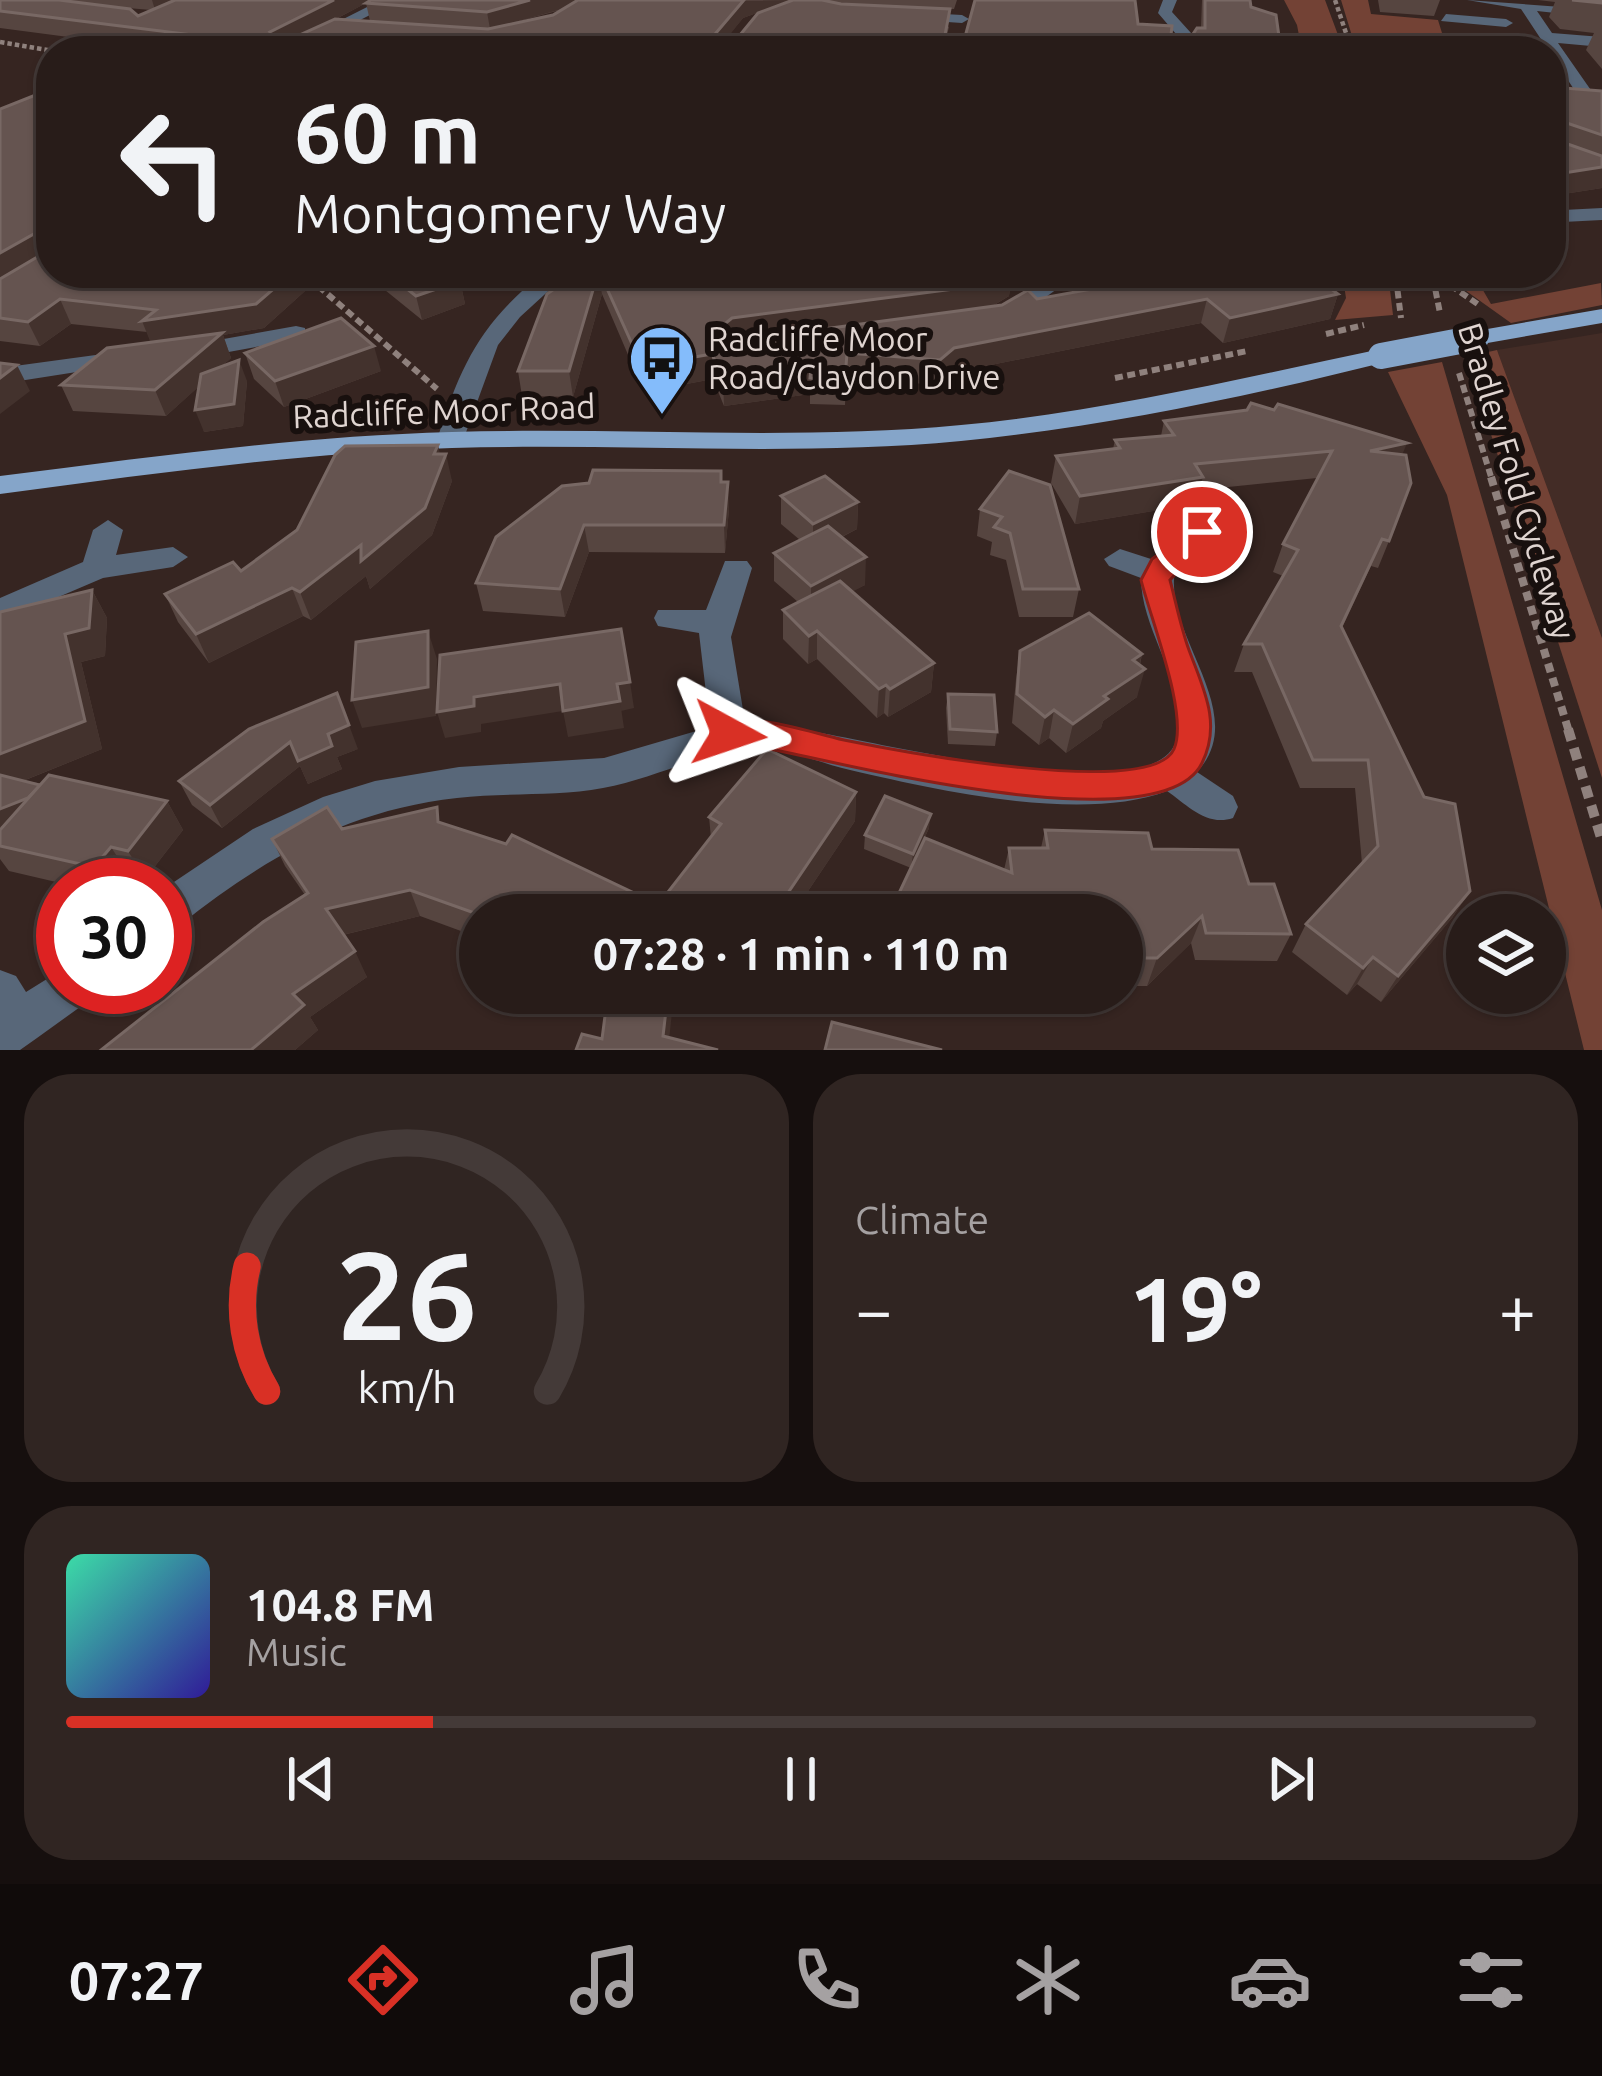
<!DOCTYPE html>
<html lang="en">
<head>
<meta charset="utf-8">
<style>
  :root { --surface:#281c19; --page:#302522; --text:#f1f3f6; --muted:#a5a1a2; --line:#443a38; --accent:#d93025 }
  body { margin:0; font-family:Ubuntu,sans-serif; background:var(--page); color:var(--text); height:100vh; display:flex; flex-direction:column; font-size:45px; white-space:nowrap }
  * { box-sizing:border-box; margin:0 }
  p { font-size:39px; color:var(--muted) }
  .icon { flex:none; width:66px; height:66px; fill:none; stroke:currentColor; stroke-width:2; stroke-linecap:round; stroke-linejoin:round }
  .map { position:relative; height:1050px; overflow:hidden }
  .side { display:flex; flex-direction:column; gap:24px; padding:24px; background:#160f0e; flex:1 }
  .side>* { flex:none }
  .hud { position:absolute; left:36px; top:36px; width:1530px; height:252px; border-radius:48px; box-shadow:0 3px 9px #0004,0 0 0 3px var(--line); background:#281c19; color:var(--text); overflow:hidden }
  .buttons { position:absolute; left:1446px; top:894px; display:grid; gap:24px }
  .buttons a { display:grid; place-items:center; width:120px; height:120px; border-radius:50%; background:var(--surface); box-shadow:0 3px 9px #0004,0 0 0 3px var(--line); font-size:60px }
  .speed { position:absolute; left:36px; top:858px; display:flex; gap:24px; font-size:60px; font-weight:700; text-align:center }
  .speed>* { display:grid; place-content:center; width:156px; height:156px; border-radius:50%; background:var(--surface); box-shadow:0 3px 9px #0004,0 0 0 3px var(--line); line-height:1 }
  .speed .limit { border:18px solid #d22; background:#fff; color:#111 }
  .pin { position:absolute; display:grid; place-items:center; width:102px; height:102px; color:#fff; margin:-51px; border:6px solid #fff; border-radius:50%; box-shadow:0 3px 12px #0007 }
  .me { position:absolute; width:132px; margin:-66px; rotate:95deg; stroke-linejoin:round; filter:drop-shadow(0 0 9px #0008) }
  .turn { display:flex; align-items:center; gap:42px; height:252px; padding:0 60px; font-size:54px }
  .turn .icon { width:156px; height:156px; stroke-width:2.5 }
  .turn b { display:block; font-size:84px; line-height:102px }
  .big { font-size:90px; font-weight:600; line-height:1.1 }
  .side .tile { flex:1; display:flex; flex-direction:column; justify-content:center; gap:18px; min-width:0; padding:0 42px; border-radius:48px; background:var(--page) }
  .side .dial { align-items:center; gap:0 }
  .dial svg { height:312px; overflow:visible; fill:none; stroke:var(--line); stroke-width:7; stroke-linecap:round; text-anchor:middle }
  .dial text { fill:var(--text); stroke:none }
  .song { display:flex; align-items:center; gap:36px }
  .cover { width:144px; height:144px; border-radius:18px; background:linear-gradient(135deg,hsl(160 70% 55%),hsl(250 70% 35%)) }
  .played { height:12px; border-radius:6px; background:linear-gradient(90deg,var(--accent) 25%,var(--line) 25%) }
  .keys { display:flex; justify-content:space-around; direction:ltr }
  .heat { display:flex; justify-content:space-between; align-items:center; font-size:66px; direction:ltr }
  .side .tiles { flex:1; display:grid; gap:24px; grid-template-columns:1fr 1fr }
  .tile:last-child { grid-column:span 2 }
  .trip { position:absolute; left:459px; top:894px; width:684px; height:120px; border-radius:60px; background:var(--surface); box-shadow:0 3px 9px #0004,0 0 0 3px var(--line); font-weight:600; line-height:120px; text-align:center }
  .tabs { display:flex; height:192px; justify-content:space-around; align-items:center; background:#100b0a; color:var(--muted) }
  .tabs .icon { width:84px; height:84px }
  .tabs .selected { color:var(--accent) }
  .tabs b { font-size:54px; color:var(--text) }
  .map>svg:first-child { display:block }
</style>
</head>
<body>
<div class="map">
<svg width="1602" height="1050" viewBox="0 0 1602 1050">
  <rect width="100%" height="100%" fill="#362521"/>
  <path fill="#432c26" d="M1602,333V638L1497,350Z"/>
  <g fill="#734235">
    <path d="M1284,0H1325L1344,51H1302L1297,25Z"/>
    <path d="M1341,0H1368L1371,14L1438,20L1442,33L1532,41L1539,51L1356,49Z"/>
    <path d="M1342,273H1388L1393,315L1335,320L1346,298Z"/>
    <path d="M1441,273H1473L1491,304L1601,283L1602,305L1511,323Z"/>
    <path d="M1497,350L1602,638V778L1466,357Z"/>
    <path d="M1442,362L1602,910V1050H1584L1447,495L1388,372Z"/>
  </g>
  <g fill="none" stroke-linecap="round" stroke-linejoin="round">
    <g stroke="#8f817d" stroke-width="4.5" stroke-dasharray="4.5 3" stroke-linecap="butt">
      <path d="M1335,0L1352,51"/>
      <path d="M0,42L53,51"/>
      <path d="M1398,51H1407"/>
      <path d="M303,273L312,281"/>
      <path d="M1395,273L1396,281"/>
      <path d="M1432,273L1434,281"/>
      <path d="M1432,273L1444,281"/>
    </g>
    <g stroke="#8f817d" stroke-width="6" stroke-dasharray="8 4.5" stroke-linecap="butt">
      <path d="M309,278L437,389"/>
      <path d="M1396,278L1401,318"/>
      <path d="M1433,278L1440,313"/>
      <path d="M1440,278L1479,305"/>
      <path d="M1326,334L1364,325"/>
      <path d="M1459,373L1492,480"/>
      <path d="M1115,378L1247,351"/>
    </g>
    <path stroke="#8f817d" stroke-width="8" stroke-dasharray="9 6" stroke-linecap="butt" d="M1491,477L1569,732"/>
    <path stroke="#8f817d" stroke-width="10" stroke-dasharray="12 8" stroke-linecap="butt" d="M1568,729L1602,841"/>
    <g fill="#586779" fill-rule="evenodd">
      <path d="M381,0H399L300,51H280Z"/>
      <path d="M1163,0H1177L1172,12L1191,33L1187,51H1171L1176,34L1158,13Z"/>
      <path d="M1467,0L1602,10V18L1537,11L1552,33L1602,37V47L1558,43L1595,96L1593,100H1581L1521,9Z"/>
      <path d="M908,12L962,15L969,19L962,23L903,19Z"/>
      <path d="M1446,14L1506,19L1513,23L1506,27L1441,21Z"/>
      <path d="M1602,208V220L1563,222L1553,216L1563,210Z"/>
      <path d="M543,273H568L520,317L498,345L461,446H441L437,440C461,364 480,324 543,273Z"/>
      <path d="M1052,275L1160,276L1171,283L1160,290L1057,289L1011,322H995V312Z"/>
      <path d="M296,326L305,328V338L190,359L178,352L190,345Z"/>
      <path d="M125,351L134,353L137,358L134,363L0,384V368Z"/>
      <path d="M108,520L123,530L116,555L173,547L188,557L173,567L103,578L0,622V598L83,562L93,530Z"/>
      <path d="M1202,522L1217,532L1175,571C1163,636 1252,713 1197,772L1233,796L1238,807L1233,818C1207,827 1187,805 1167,791C1080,824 931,789 842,768C819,762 796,752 771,750C712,745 660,778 603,788C555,797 506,792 457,798C348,810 264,858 180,925L165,931V888L253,829L323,797L375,781L459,767L604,758L710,727L699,633L658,626L654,618L658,610H706L725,561H747L752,568L731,637L745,722C810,720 1157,826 1177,738C1189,685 1141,632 1141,578L1109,566L1104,559L1120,549L1151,559L1191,525Z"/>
      <path d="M63,969V987H93L87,1002L37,1038L20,1050H0V970L16,976L26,992Z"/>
    </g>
    <g fill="#85a5c9" fill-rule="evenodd">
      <path d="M1602,309V323L1476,345L1464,338L1476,331Z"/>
      <path d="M1381,349L1393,356L1390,361C1250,396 1105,427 961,441C792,457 622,443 452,448C301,453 150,474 0,494V476C150,457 301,436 452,432C622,427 792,441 961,425C1103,412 1242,378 1381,349Z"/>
    </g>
    <path stroke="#85a5c9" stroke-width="26" d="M1381,356L1476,338"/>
  </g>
  <g fill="#564540" fill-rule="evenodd">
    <path d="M0,0H792L743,18L728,36L740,35L793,0H957L954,9L921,8L949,27L947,35L965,37L1138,24L1171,35L1191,37L1201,28L1202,0H1250L1251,7L1281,51H144L152,48L0,28ZM366,3L370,21L336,19ZM116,7L151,10L138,16ZM564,9L553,15L501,26Z"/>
    <path d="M1378,0H1440L1434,16L1380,12Z"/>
    <path d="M1538,0H1602V69L1586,50L1594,33L1560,29L1549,17L1555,2Z"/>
    <path d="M1551,87L1602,91V188L1551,196Z"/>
    <path d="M0,109L51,273H343L315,282L264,328L223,335L231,358L222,366L247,381L243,426L204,432L198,387L166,416L73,411L61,385L151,342L147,332L71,324L40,346L0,341Z"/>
    <path d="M364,273H450L460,281L465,304L422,320Z"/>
    <path d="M577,273H1012L1009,296L991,307L1122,283L1124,273H1310L1338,294L1330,319L1223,343L1201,323L951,373L938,385L846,378L845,405L810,404V394L724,406L713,379L644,392L602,294L573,397L522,396L518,371Z"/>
    <path d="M245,353L381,371L284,407L254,379Z"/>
    <path d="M1164,421L1402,455L1389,541L1378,568L1371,566L1342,628L1470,891L1452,918L1381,1002L1357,984L1347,995L1292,952L1306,924L1362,863L1355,788H1300L1252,672H1234L1244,644L1283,576L1273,572L1283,544L1317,478L1199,490L1195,504L1075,524L1051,483L1056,456L1113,449L1115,440L1161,436Z"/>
    <path d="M440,454L452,481L432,535L370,589L366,576L311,620L303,616L209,663L178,622L165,594L241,571Z"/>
    <path d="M1009,471L1079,589L1073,617H1019L1006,560L990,555L992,542L977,536L980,509Z"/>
    <path d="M722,482L729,509L725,553L589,552L565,617L483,611L476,583L496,537Z"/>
    <path d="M781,496L858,502L857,529L842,537L865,585L852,591L934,663L931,692L888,717L884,713L877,718L817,659L808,664L783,639V610L798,602L774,581V553L800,540L781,524Z"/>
    <path d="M92,590L107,618L105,656L81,662L102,749L23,781L167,801L183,830L145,879L129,875L121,885H69L9,871L0,859V830L4,826L0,827V612Z"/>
    <path d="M1020,651L1142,654L1140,665L1137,697L1103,721L1101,728L1066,753L1049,738L1039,745L1012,723L1016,679Z"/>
    <path d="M948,694L997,732L995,746L948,744L946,708Z"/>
    <path d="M358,749L337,757L342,769L308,784L300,766L222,828L192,805L179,781Z"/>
    <path d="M856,792L855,821L792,915H480V938L420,916L343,935L367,977L310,1017L318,1030L295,1050H101L305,895L285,866L272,839L342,829L443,824L671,910L668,892L711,838L709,817Z"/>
    <path d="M929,828L918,853L1004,870L1009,848H1041L1045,830L1152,849L1249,884L1291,934L1277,961L1195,960L1191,943L1147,986H1130L1122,980V915H891L892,908L911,868L864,849L865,835Z"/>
  </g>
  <g fill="#43322d">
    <path d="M152,0H183L155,10Z"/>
    <path d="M334,0H372L276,50L270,32Z"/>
    <path d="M530,0H576V5L490,29L487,12Z"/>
    <path d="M792,0L743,18L717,51L716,33L742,1Z"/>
    <path d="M1602,167V188L1551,196V175Z"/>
    <path d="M41,230L51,251L0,283V253Z"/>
    <path d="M292,273H343L315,282L264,328L223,335L231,358L166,416L155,390L152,346L142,321Z"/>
    <path d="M598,273L602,294L573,397L569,371Z"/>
    <path d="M1012,273L1009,296L989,308L718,356L716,331L732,318Z"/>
    <path d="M460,281L465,304L422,320L416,296Z"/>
    <path d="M1338,294L1330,319L1223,343L1230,318Z"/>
    <path d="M60,299L71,324L40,346L28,322Z"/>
    <path d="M1207,299L1201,323L951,373L938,385L940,360L954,348Z"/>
    <path d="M374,346L381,371L284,407L275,381Z"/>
    <path d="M712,354L713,379L644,392L642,366Z"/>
    <path d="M239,360L247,381L243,426L204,432L195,410Z"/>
    <path d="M17,365L30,391L0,414V378Z"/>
    <path d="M811,368L810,394L724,406L723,380Z"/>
    <path d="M1407,443L1396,470L1370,451Z"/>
    <path d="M438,445L442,463L446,454L452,481L432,535L370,589L366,576L311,620L300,592L434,454Z"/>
    <path d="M1203,477L1195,504L1075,524L1080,496Z"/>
    <path d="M728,482L729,509L725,553L724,525Z"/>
    <path d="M858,502L857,529L813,551V524Z"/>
    <path d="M584,525L589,552L565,617L560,589Z"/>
    <path d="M866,557L865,585L811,614V586Z"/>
    <path d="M292,588L303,616L209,663L196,634Z"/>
    <path d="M92,590L107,618L105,656L81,662L102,749L0,790V754L65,634Z"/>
    <path d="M428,631L437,659L436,716L362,728L352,700Z"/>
    <path d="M817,631V659L808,664L809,636Z"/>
    <path d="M1142,654L1137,674L1145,669L1137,697L1103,721L1101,728L1066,753L1073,724L1104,696L1133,660Z"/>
    <path d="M934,663L931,692L888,717L890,689Z"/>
    <path d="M630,682L634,708L621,711L617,684Z"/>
    <path d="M560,684L620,701L624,728L568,737L563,711L481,724V732L445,738L437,712L474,697Z"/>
    <path d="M886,685L884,713L877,718L879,689Z"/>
    <path d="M1054,710L1049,738L1039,745L1045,717Z"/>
    <path d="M349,725L358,749L337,757L342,769L308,784L300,766L222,828L210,805L290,742L328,734Z"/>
    <path d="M56,788L65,803L0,827V809Z"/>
    <path d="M856,792L855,821L792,915H773Z"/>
    <path d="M167,801L183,830L145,879L128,851Z"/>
    <path d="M931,814L929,828L911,868L913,854Z"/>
    <path d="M111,847L129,875L121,885H106L94,867Z"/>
    <path d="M410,890L420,916L338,936L326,909Z"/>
    <path d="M1470,891L1452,918L1381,1002L1398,976Z"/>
    <path d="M1202,916L1191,943L1147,986L1157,958Z"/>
    <path d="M355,951L367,977L310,1017L318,1030L295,1050H251L293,994Z"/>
    <path d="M1373,957L1357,984L1347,995L1363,968Z"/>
    <path d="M668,993H674L668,1050L663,1036Z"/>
  </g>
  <g fill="#655450" stroke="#786864" stroke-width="3">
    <path d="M0,0H59L130,9L138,16L175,0H334L270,32L275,37H295L335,19L488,29L553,15L578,0H744L716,33L720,37L740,35L758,13L793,0H822L841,4L950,9L945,35L965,37L975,0H1135L1138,24L1172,26L1171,35L1191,37L1197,28H1205V0H1250L1251,7L1276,15L1281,51H473L470,48L465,51H144L185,34L0,11Z"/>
    <path d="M371,0H530L487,12L366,3Z"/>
    <path d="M1572,0H1602V3Z"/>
    <path d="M1551,87L1602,91V135L1561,121L1555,125L1559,141L1602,156V167L1551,175Z"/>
    <path d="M48,90L51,93V273H292L256,304L142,321L156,310L60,299L28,322L0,318V279L44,253L41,230L0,253V109Z"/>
    <path d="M387,273H450L460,281L416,296Z"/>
    <path d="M577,273H598L569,371H518L547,294Z"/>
    <path d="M600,273H1010L992,284L732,318L716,331L734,341L1002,305L1028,290L1037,299L1136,281L1127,273H1310L1338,294L1230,318L1207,299L954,348L940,360L847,353L845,379L810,378L811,368L723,380L712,354L642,366Z"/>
    <path d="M341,318L374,346L275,381L245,353Z"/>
    <path d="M222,333L155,390L61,385L107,348Z"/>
    <path d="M239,360L234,404L195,410L201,374Z"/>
    <path d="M0,363L17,365L0,378Z"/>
    <path d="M1251,403L1274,410L1278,404L1407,443L1370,451L1406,455L1411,483L1389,541L1382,539L1341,626L1424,797L1455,804L1470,891L1398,976L1373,957L1363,968L1306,924L1378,846L1368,760H1313L1262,644H1244L1298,550L1283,544L1332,451L1195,464L1203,477L1080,496L1056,456L1120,448L1115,440L1174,435L1164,421L1247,410Z"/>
    <path d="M438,445L434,454H446L425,508L361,561V545L300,592L292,588L196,634L165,594L233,562L241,571L297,530L335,455L345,446Z"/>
    <path d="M593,470L721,471V482H728L724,525H584L560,589L476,583L496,537L562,486L589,483Z"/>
    <path d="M1009,471L1050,485L1079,589H1023L1010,533L994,527L1002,517L980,509Z"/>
    <path d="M825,476L858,502L813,524L781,496Z"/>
    <path d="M828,526L866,557L811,586L774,553Z"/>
    <path d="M840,581L934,663L890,689L886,685L879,689L817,631L809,636L783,610Z"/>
    <path d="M92,590L89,628L65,634L85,721L0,754V612Z"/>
    <path d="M1089,613L1142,654L1133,660L1145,669L1104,696L1108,699L1073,724L1054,710L1045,717L1017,694L1020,651Z"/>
    <path d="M621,629L630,682L617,684L620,701L563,711L560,684L474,697V706L437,712L440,655Z"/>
    <path d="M428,631V687L352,700L356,642Z"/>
    <path d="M337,693L349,725L328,734L332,746L298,761L290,742L210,805L179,781L249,729Z"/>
    <path d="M948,694L994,695L997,732L950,729Z"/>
    <path d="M767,749L856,792L773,915H710L668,892L721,824L709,817Z"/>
    <path d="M0,775L40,785L28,798L0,809Z"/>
    <path d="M49,775L167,801L128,851L111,847L94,867L0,846V830Z"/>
    <path d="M885,796L931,814L913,854L865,835Z"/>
    <path d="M327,807L342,829L437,807L438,822L506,844L512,835L676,913V915H511L502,911L500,915H480L410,890L326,909L355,951L293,994L304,1005L251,1050H101L263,922L308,893L272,839Z"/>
    <path d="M1045,830L1148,833L1152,849L1238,850L1249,884H1274L1291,934L1206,933L1202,916L1157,958H1140L1122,946V915H909L892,908L925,838L1012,873L1009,848H1048Z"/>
    <path d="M608,993H668L663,1036L718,1050H576L582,1034L602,1039Z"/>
    <path d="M832,1022L942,1050H825Z"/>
  </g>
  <path fill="#d93025" stroke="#8d1f18" stroke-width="3" d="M1202,523L1216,532L1170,580C1176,603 1181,628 1189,650C1203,688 1222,723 1202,763C1163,844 853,766 780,751C759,746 738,750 717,744L712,734L717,725C758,712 804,731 844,740C893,750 1152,800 1174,749C1189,715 1151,620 1141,580L1152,559Z"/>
  <defs>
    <symbol id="bus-pin" viewBox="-11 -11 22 30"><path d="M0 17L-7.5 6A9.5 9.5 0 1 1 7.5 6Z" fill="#84bcfb" stroke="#18100e"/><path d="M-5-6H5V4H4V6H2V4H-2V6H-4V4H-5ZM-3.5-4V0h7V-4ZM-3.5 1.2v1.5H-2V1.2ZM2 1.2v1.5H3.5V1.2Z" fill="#111"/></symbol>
  </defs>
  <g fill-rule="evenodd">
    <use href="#bus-pin" x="624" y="320" width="76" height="104"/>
  </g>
  <g text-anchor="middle" stroke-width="12" stroke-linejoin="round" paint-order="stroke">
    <g font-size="33" fill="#e0d5d1" stroke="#18100e" text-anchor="start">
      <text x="708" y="351">Radcliffe Moor<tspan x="708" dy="38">Road/Claydon Drive</tspan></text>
    </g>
    <g font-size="33" fill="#e0d5d1" stroke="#18100e">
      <text transform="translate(444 411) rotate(-2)" y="12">Radcliffe Moor Road</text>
      <text transform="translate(1517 481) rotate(73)" y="12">Bradley Fold Cycleway</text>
    </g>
  </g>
</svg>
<div class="buttons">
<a><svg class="icon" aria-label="layers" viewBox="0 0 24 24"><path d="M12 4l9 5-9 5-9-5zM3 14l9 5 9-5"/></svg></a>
</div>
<div class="speed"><div class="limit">30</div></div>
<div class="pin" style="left:1202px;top:532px;background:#d93025"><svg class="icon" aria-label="arrive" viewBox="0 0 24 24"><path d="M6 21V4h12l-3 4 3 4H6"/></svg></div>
<svg class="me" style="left:729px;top:734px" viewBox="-20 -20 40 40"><path d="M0-17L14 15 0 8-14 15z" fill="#d93025" stroke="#fff" stroke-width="4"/></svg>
<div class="trip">07:28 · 1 min · 110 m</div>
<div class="hud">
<div class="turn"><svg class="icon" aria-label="left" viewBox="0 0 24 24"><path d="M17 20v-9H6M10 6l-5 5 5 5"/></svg><div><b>60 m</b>Montgomery Way</div></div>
</div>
</div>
<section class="side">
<div class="tiles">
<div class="tile dial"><svg viewBox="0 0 100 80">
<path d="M14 69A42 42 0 1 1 86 69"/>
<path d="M14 69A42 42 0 0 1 9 37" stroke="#d93025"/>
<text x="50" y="56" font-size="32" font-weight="700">26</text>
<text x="50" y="72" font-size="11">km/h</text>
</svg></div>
<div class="tile"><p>Climate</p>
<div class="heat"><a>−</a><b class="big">19°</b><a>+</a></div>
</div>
<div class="tile">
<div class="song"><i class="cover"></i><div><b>104.8 FM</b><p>Music</p></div></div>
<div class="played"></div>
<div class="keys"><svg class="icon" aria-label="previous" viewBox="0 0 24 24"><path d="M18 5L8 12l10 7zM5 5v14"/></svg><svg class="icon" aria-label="pause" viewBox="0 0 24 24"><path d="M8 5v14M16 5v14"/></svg><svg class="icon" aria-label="next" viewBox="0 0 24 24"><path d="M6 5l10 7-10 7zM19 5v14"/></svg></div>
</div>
</div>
</section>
<nav class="tabs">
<b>07:27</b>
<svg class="icon selected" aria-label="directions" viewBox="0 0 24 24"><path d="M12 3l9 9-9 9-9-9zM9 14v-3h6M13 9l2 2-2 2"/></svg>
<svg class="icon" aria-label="music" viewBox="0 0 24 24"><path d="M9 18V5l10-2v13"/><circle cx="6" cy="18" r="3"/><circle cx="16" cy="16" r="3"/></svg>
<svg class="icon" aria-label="phone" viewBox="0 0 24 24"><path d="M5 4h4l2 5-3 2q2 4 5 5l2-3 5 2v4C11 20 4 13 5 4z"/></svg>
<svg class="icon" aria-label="climate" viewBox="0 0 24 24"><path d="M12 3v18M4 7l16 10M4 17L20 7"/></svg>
<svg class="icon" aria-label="car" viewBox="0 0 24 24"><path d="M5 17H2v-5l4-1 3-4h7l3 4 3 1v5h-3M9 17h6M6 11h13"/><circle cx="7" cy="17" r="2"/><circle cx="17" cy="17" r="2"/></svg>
<svg class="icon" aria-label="filters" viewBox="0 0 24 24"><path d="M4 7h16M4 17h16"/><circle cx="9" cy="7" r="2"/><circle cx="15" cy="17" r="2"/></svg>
</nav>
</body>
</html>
